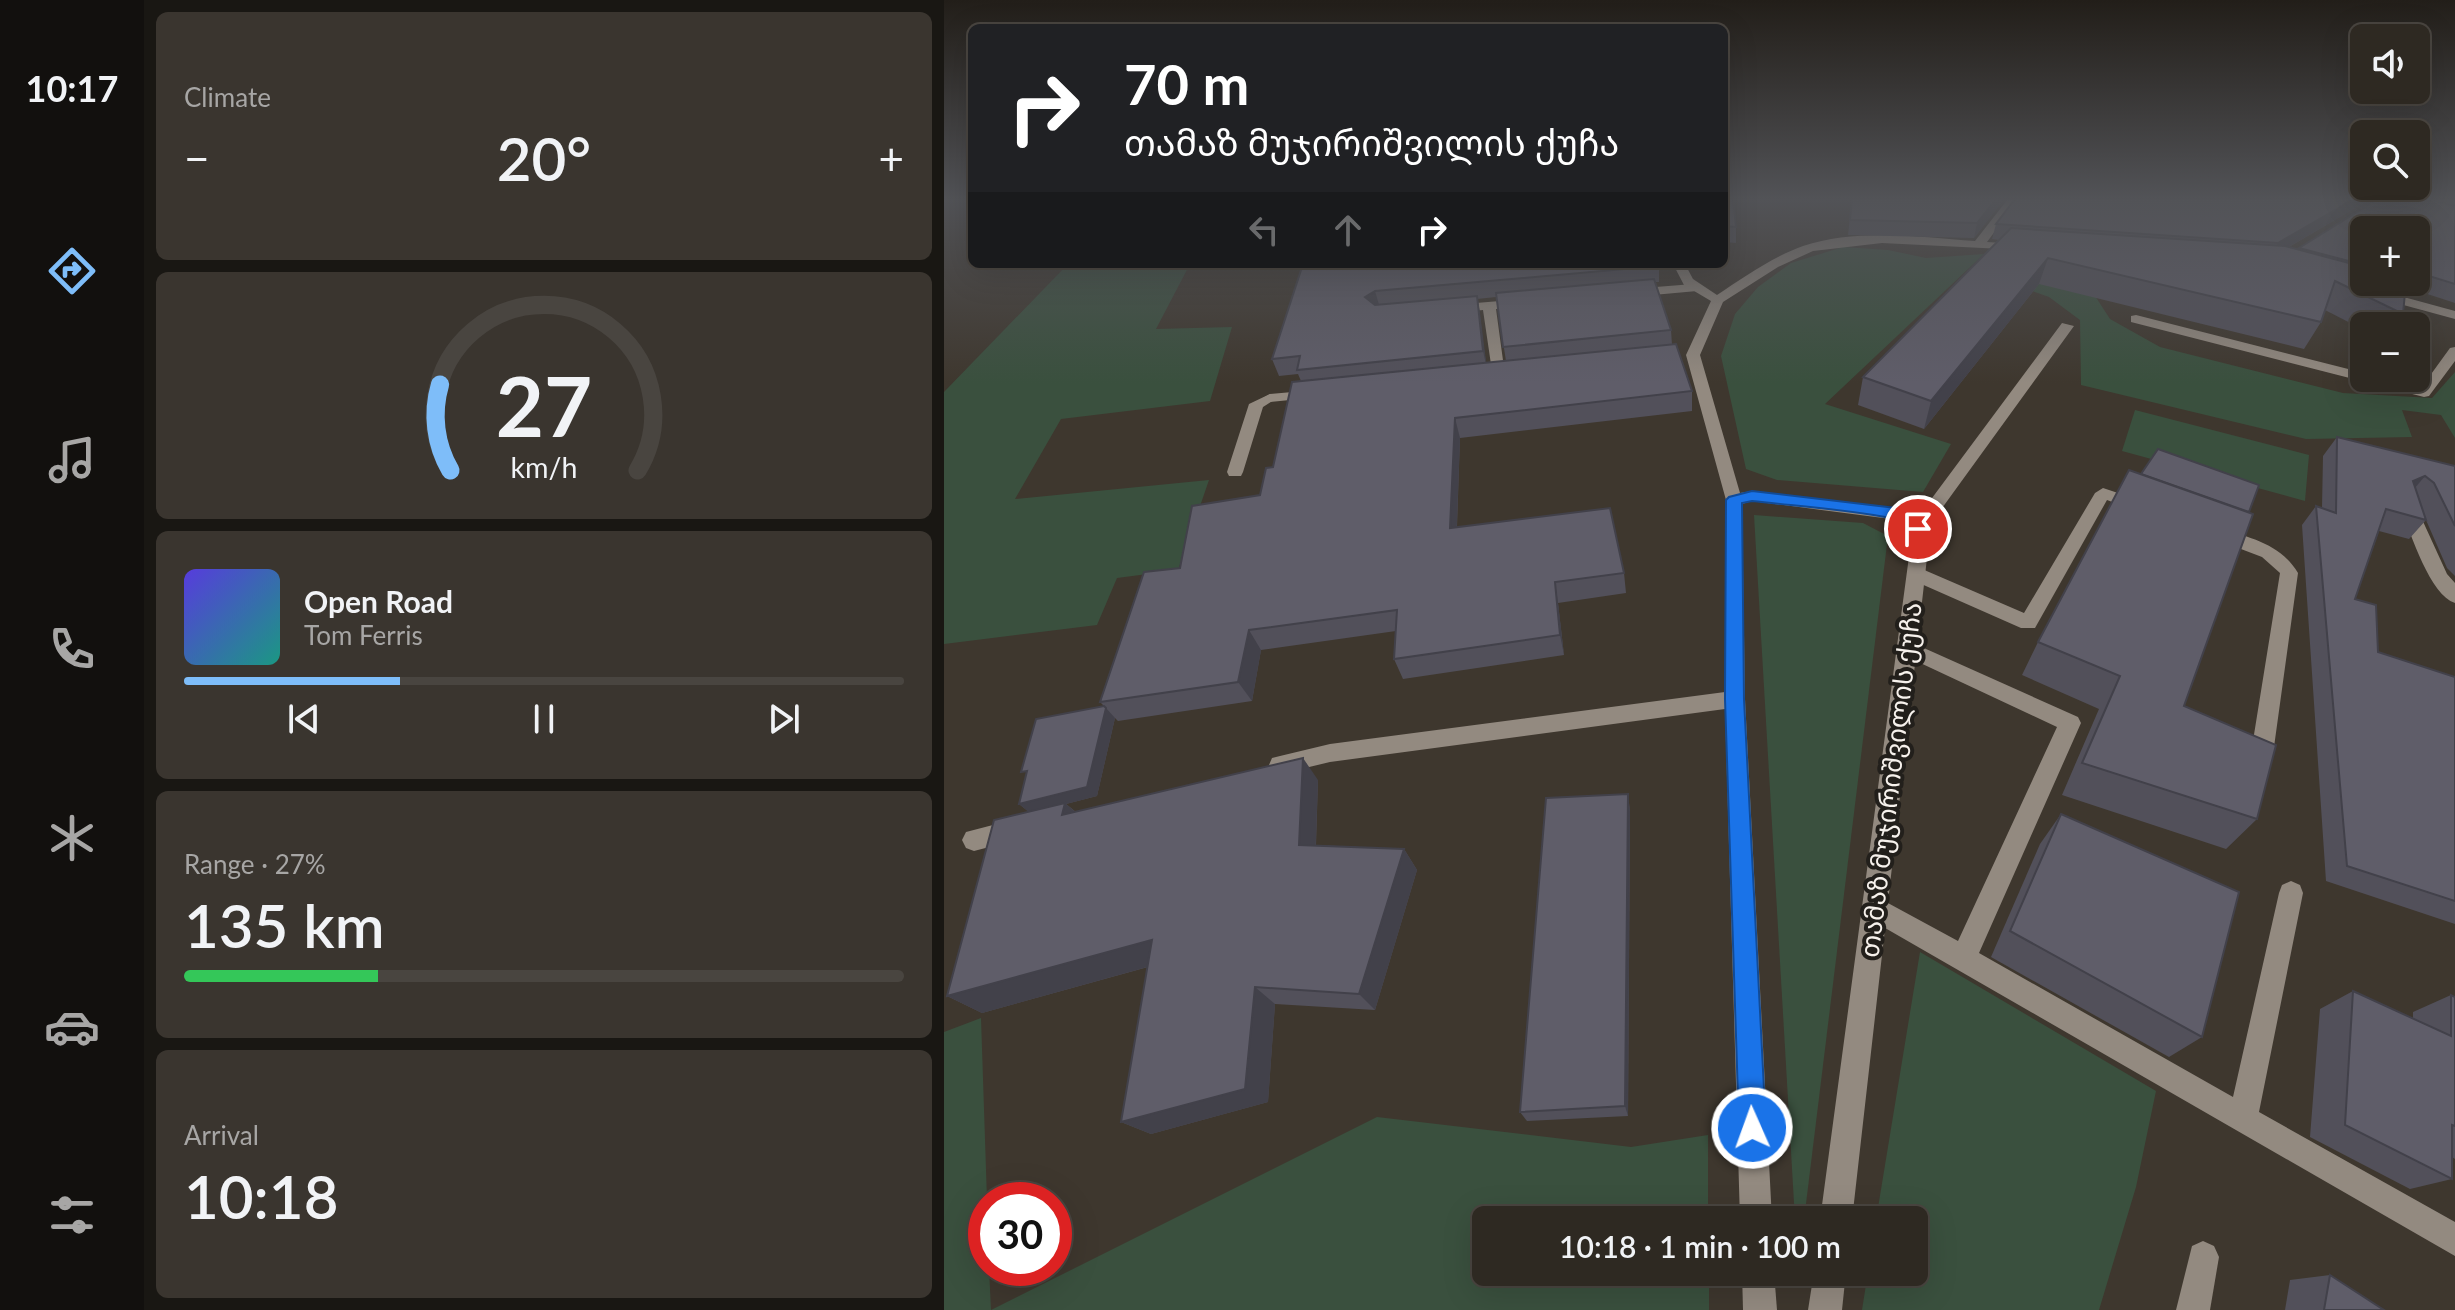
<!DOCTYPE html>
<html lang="en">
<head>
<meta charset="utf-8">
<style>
  :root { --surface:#2e2922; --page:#3a352f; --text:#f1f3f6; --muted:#a7a6a5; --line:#494540; --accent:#7ebdf9 }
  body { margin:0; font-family:Lato,"Noto Sans Georgian",sans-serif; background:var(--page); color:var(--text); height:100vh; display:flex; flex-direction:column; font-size:30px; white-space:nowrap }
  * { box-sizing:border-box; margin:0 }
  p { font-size:26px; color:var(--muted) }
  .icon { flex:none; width:44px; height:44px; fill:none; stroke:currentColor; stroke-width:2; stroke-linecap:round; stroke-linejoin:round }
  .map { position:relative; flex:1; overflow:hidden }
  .side { display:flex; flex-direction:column; gap:12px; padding:12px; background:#191713; width:800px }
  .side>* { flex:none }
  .banner { position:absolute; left:24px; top:24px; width:760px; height:244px; border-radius:12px; box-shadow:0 8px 32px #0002,0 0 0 2px var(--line); background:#202124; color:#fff; overflow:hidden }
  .buttons { position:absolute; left:1406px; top:24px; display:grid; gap:16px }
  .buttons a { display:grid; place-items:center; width:80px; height:80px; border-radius:12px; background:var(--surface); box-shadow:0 8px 32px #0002,0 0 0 2px var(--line); font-size:40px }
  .speed { position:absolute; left:24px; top:1182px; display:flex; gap:16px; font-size:40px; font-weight:700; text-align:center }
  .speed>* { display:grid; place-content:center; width:104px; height:104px; border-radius:50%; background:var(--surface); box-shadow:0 8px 32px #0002,0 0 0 2px var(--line); line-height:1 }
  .speed .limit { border:12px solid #d22; background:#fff; color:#111 }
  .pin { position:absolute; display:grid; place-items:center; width:68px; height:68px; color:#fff; margin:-34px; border:4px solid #fff; border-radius:50%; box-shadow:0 2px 8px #0007 }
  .me { position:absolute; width:88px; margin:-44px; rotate:358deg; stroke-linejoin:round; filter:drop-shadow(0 0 6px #0008) }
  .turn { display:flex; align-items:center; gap:28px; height:168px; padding:0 24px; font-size:36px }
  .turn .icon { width:104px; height:104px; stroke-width:2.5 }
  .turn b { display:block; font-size:56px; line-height:68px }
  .lanes { display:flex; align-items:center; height:76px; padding:0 24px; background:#0003; justify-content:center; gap:40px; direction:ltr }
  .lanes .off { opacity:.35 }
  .big { font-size:60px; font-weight:600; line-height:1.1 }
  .side .tile { flex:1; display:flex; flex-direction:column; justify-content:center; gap:12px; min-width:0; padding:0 28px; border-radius:12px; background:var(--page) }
  .side .dial { align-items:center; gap:0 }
  .dial svg { height:208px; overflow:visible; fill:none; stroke:var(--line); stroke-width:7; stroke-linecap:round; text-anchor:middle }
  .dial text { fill:var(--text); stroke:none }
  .song { display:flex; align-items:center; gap:24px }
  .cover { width:96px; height:96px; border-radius:12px; background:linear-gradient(135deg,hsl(250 70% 55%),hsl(170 70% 35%)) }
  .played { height:8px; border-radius:4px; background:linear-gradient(90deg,var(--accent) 30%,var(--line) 30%) }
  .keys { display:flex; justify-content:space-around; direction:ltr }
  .heat { display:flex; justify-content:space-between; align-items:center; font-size:44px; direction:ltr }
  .charge { height:12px; border-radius:6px; background:linear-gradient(90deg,#34c759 27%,var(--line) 0) }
  .trip { position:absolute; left:528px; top:1206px; width:456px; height:80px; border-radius:12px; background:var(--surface); box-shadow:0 8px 32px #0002,0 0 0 2px var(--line); font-weight:600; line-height:80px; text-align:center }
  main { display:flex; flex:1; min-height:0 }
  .tab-bar { display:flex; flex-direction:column; width:144px; justify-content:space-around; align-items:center; background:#12100e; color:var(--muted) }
  .tab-bar .icon { width:56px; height:56px }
  .tab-bar .on { color:var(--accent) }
  .tab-bar b { font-size:36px; color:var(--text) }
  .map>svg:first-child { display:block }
</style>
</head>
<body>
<main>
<nav class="tab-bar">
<b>10:17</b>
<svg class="icon on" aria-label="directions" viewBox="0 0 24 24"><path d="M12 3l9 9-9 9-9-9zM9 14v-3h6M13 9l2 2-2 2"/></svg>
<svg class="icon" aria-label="music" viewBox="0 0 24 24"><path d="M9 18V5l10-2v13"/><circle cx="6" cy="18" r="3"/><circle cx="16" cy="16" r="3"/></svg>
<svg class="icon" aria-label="phone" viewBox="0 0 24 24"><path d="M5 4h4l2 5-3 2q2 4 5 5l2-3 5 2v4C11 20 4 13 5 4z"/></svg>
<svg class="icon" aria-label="climate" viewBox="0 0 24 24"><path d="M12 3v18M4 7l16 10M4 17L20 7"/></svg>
<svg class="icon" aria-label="car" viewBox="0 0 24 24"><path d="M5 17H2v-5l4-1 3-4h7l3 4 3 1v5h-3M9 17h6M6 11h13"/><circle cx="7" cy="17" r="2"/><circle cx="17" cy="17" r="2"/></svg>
<svg class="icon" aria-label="filters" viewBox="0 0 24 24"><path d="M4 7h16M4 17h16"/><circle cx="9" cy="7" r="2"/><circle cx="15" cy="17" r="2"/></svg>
</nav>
<section class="side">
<div class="tile"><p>Climate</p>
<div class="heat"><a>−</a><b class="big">20°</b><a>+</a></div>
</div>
<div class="tile dial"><svg viewBox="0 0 100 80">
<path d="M14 69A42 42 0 1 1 86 69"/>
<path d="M14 69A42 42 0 0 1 10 36" stroke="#7ebdf9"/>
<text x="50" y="56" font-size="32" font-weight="700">27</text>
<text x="50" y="72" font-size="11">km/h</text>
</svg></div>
<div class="tile">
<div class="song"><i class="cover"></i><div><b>Open Road</b><p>Tom Ferris</p></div></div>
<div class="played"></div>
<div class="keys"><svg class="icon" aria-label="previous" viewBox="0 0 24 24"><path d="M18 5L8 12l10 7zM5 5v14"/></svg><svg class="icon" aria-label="pause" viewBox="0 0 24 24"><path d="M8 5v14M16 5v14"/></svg><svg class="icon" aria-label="next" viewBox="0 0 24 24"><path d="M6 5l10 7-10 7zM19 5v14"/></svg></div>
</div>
<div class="tile"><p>Range · 27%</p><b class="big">135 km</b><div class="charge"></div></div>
<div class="tile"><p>Arrival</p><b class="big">10:18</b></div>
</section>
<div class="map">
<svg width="1511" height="1310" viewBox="0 0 1511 1310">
  <rect width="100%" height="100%" fill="#3e372e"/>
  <g fill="#3a503e">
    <path d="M899,247L944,250L982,258L1040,254L881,404L1007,444L979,492L833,480L802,469L777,356L791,314L814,287L847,263Z"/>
    <path d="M124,264H246L212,329L288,327L266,401L117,419L71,499L265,480L234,570L173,578L153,625L0,644V392Z"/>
    <path d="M1131,265L1166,319L1216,347L1399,393L1488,398L1511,372V438L1497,415L1458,410L1468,437L1362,439L1137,385L1136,320L1105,297L1042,275Z"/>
    <path d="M1191,410L1365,455L1361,501L1178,451Z"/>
    <path d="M810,515L919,523L944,536L860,1220H851Z"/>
    <path d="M976,952L1212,1091L1192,1187L1155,1310H918L924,1272H970V1220H932Z"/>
    <path d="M37,1018L43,1200L42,1268H45L47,1310L433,1117L687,1147L764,1135V1220H542V1272H765V1310H0V1032Z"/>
  </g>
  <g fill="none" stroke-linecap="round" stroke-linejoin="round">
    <g fill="#938a80" fill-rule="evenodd">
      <path d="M749,284L753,285V291L687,297L681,293L687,289Z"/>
      <path d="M580,299L585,300V306L552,309L561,375L559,378H549L539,310L508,313L502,309L508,305Z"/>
      <path d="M1192,315L1420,373V378H1440L1477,388L1506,348L1511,347V361L1485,396L1480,397L1187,322V316Z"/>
      <path d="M1118,323L1130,326L980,533H968L965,529L968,525Z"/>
      <path d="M326,394L333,398L319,407L299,472L297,476H285L283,472L305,404Z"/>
      <path d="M1159,488L1201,502L1203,506L1195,512L1163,500L1091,628H1077L966,579L963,574L966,569H978L1080,613L1151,493Z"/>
      <path d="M1274,528C1305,537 1337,544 1354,573L1330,747L1327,753L1319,756L1311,753L1308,747L1336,573L1318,557L1268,538L1265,534Z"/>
      <path d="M962,640L1134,717L1137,723L1035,953L1289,1097L1335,893L1338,885L1347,881L1356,885L1359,893L1315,1112L1511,1222V1256L922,917L918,908L922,899L931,896L1014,941L1113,727L955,653L952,648L955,643Z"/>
      <path d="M1259,1241L1270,1246L1275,1257L1266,1310H1232L1248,1246Z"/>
    </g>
    <g fill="#938a80" fill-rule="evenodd">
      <path d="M1064,199H1075L1043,242L1075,244L1081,248L1079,250L938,243L869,251L834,267L779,302L756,355L796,493L808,491L952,508L980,525L984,549L908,1220H876L966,549L965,531L947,519L808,501L798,504L801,699L828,1220H796L781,709L386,762L336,774L328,772L325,765L328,758L336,756L386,744L781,692L782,500L742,355L767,301L740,285L729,264H741L749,279L773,295C800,277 828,257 859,246C912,228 976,237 1031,241Z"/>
      <path d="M1434,290L1511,311V319L1430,297L1428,294Z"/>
      <path d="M371,390L378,394L376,397L326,402L319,398L326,394Z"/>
      <path d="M1463,499L1471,504L1503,574L1511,583V603C1485,595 1465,528 1455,504Z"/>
      <path d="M72,819L80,822L84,830L80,838L30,851L22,848L18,840L22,832Z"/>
      <path d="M798,1272H830L833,1310H799Z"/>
      <path d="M870,1272H902L898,1310H864Z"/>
    </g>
  </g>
  <g fill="#52505a" fill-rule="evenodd">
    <path d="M780,199L792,227V243L780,242Z"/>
    <path d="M908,199H1060L1030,238L904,235Z"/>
    <path d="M1071,199H1424L1423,201L1345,247L1354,250L1355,248L1434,199H1511V303L1462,287L1459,314L1451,326H1420V330L1381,310L1377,322L1360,349L1095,284L980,429L914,405L919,377L1055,240L1048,239L1052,224ZM1420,230H1472V282H1420Z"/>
    <path d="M359,264L715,266V282H711L727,330L728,345L748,391V411L516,438L513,527L680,573L682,593L614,603L620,655L459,679L450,659L452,631L317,650L308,701L174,721L171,718L153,796L122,804L132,812L374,780L372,845L460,849L473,870L431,1010L331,1004L324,1102L207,1134L177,1122L204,967L38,1013L3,996L85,812L75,804L160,706L156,702L236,568L316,495L329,467L357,381L354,374L335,376L328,359ZM552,297L562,361L542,363L533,299Z"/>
    <path d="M1393,437L1511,466V576L1503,568L1482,520L1465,539L1435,531L1411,599L1434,652L1511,677V924L1382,881L1358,525L1372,506L1378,508L1379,456Z"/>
    <path d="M1305,512L1240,706L1313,819L1282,849L1118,795L1155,709L1078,675L1094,642Z"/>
    <path d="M684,794L686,812L684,1116L583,1121L576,1112Z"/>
    <path d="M1117,814L1258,1037L1225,1057L1047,957L1096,844Z"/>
    <path d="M1409,991L1469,1019V1012L1507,995L1511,997V1159L1508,1157V1179L1466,1189L1366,1137L1376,1009Z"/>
    <path d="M1386,1275L1440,1310H1341L1346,1280Z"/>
  </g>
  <g fill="#42414a">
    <path d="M1052,199H1060L1030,238L1033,223Z"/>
    <path d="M1410,199H1424L1423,201L1326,258L1334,243Z"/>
    <path d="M1104,258L1095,284L980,429L987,401Z"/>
    <path d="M431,291L436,308L421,297Z"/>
    <path d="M533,296L536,313L543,369L539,351Z"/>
    <path d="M511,418L516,438L512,548L506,528Z"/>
    <path d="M1481,476L1465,495L1469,481Z"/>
    <path d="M611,582L614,603L620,655L616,635Z"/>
    <path d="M305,630L317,650L308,701L294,682Z"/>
    <path d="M162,708L171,718L153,796L122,804L147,825L86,813L75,804Z"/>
    <path d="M359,758L374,780L371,866L355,845Z"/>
    <path d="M684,794L686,812L684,1116L681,1106Z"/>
    <path d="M460,849L473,870L431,1010L415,994Z"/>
    <path d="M208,940L232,959L38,1013L3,996Z"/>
    <path d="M311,987L331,1004L324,1102L207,1134L177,1122Z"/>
  </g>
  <g fill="#5f5d69" stroke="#42414a" stroke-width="2">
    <path d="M780,199H789L792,227L780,226Z"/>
    <path d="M908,199H1052L1033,223L906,220Z"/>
    <path d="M1071,199H1410L1334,243L1052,224Z"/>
    <path d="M1434,199H1483L1511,206V284L1472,272V230H1420V265L1355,248Z"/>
    <path d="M1067,228L1341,246L1420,267V282H1462L1459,314L1391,281L1377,322L1104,258L987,401L919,377Z"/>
    <path d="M359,264H714L715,266L431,291L421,297L431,305L533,296L539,351L353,370L356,356L328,359Z"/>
    <path d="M710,279L727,330L559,347L552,293Z"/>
    <path d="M732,344L748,391L511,418L506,528L666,508L680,573L611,582L616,635L450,659L453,610L305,630L294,682L156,702L200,572L236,568L248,506L316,495L322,468L329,467L348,382Z"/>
    <path d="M1393,437L1511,466V526L1490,483L1481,476L1469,481L1482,520L1442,509L1411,599L1432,605L1434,652L1511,677V901L1403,866L1372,506L1392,513Z"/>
    <path d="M1214,449L1315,485L1305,512L1197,474Z"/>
    <path d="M1185,470L1309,514L1240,706L1332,745L1313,819L1138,763L1176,676L1094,642Z"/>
    <path d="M160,706L162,708L143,787L75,804L83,771L77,772L92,719Z"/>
    <path d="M359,758L355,845L460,849L415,994L311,987L301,1089L177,1122L208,940L3,996L50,820L121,803L118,815Z"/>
    <path d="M684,794L681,1106L576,1112L602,798Z"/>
    <path d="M1117,814L1295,892L1258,1037L1066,931Z"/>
    <path d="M1409,991L1507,1036V995L1511,997V1126L1508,1125V1179L1401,1125Z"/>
    <path d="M1386,1275L1440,1310H1380Z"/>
  </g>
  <linearGradient id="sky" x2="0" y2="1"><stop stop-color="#221e19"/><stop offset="0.52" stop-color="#525357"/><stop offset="1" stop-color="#525357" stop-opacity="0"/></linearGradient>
  <rect width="1511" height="383" fill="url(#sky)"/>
  <path fill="#1a73e8" stroke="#114b97" stroke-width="2" d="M808,491L952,508L982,529L980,533C964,537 956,519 941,517C897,509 852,506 808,501L798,503L800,699L822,1128L818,1138L808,1142L799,1138L795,1128L781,699L782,500L785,497Z"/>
  <g text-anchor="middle" stroke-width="8" stroke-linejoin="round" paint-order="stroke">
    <g font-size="26" fill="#f6f1ec" stroke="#221f1b">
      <text transform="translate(947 780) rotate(-83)" y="9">თამაზ მუჯირიშვილის ქუჩა</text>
    </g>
  </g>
</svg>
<div class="buttons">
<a><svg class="icon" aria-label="sound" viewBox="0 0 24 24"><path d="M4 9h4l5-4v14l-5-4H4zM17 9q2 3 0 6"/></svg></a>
<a><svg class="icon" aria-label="search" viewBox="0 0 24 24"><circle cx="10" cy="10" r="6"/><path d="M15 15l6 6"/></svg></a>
<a>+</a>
<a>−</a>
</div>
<div class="speed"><div class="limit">30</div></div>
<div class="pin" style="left:974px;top:529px;background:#d93025"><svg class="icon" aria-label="arrive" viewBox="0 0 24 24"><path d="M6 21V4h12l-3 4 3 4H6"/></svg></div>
<svg class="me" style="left:808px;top:1128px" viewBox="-20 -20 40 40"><circle r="17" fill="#1a73e8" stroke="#fff" stroke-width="3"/><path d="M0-11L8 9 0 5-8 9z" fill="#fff"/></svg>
<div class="trip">10:18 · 1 min · 100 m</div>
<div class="banner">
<div class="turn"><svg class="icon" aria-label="right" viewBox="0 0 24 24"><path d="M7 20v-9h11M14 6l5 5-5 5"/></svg><div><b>70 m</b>თამაზ მუჯირიშვილის ქუჩა</div></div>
<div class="lanes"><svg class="icon off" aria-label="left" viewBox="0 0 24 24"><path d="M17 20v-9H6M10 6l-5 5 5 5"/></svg><svg class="icon off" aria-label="ahead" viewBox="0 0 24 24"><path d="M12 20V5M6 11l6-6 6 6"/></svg><svg class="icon" aria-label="right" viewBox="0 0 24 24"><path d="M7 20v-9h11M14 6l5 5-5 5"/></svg></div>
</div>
</div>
</main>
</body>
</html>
